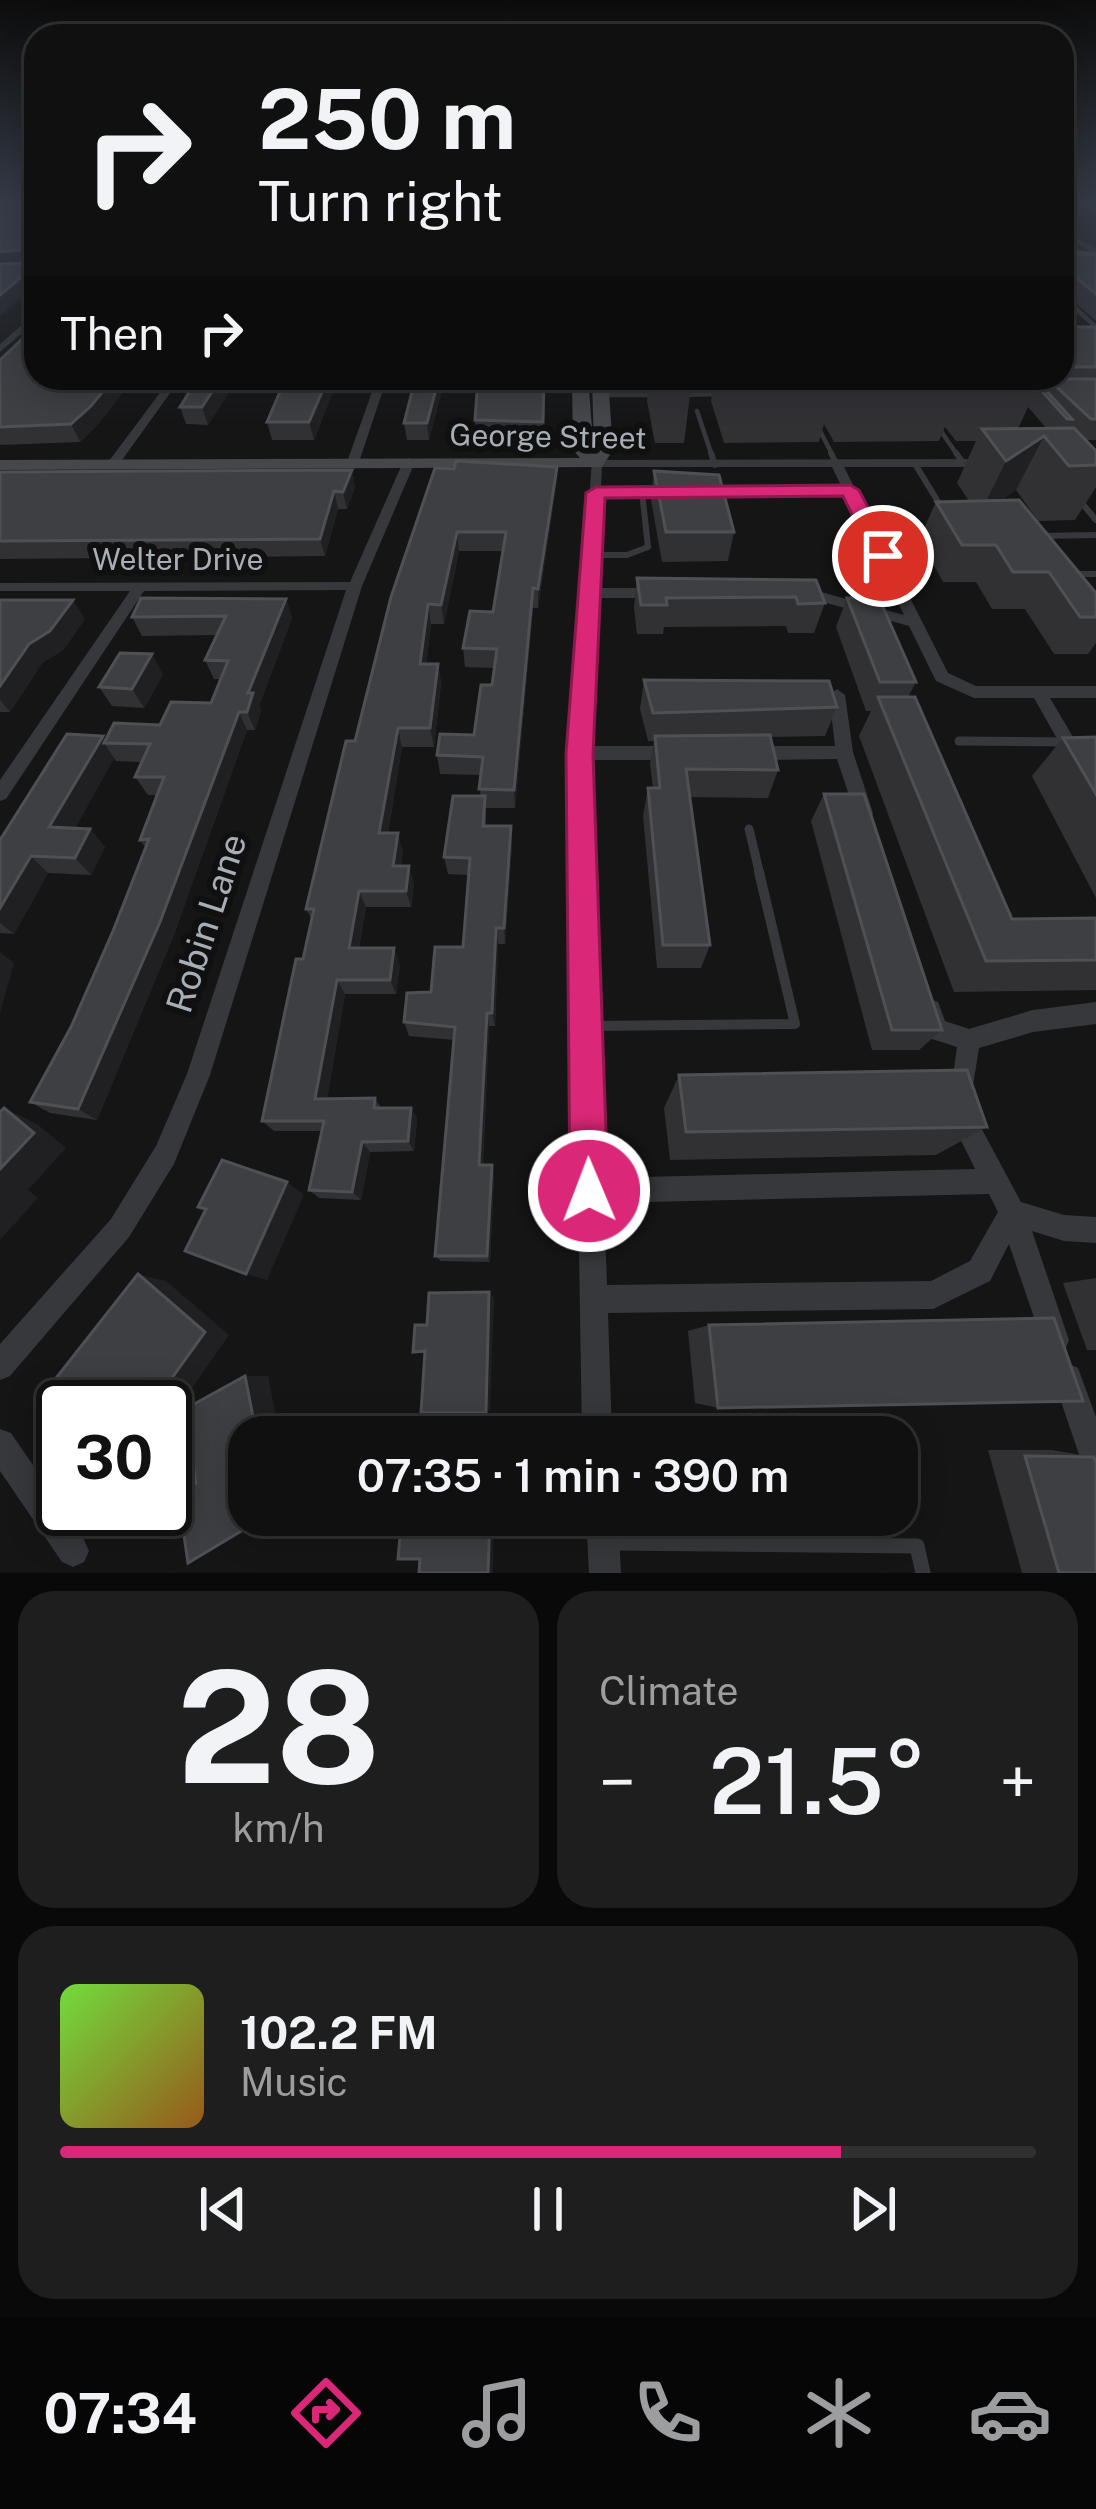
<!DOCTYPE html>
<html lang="en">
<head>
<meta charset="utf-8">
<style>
  :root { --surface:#101010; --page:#1e1e1e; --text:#f1f3f6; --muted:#9c9d9f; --line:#303030; --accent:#db2777 }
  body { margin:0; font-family:"Public Sans",sans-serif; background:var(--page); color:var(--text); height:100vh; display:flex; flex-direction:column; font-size:45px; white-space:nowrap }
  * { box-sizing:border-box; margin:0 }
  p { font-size:39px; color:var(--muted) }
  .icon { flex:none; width:66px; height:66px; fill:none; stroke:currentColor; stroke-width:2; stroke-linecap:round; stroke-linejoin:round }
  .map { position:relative; height:1573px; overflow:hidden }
  .sheet { display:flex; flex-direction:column; gap:18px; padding:18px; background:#090909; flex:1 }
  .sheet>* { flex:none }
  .hud { position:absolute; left:24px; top:24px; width:1050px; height:366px; border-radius:36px; box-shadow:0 6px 30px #0003,0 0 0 3px var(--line); background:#101010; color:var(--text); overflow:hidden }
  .speed { position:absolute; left:36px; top:1380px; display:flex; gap:24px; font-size:60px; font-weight:700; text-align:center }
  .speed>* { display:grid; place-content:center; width:156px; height:156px; border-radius:50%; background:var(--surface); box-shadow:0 6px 30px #0003,0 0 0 3px var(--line); line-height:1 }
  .speed .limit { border:6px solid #111; border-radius:18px; background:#fff; color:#111 }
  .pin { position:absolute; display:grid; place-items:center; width:102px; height:102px; color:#fff; margin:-51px; border:6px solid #fff; border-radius:50%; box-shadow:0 3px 12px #0007 }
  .me { position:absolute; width:132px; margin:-66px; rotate:359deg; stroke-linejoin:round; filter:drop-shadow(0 0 9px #0008) }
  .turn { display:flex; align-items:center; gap:42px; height:252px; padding:0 36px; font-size:54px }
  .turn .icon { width:156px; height:156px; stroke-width:2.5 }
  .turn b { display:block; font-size:84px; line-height:102px }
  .then { display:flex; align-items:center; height:114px; padding:0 36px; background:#0003; gap:24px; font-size:45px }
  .big { font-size:90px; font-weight:600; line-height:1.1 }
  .sheet .card { flex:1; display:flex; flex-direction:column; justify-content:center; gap:18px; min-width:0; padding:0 42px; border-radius:36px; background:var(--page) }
  .sheet .dial { align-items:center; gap:0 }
  .dial b { font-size:156px; line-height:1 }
  .song { display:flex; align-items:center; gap:36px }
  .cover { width:144px; height:144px; border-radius:18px; background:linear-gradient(135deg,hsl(100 70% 55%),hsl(30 70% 35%)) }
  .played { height:12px; border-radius:6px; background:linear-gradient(90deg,var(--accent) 80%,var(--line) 80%) }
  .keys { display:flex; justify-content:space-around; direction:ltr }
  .heat { display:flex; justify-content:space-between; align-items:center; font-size:66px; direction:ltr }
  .sheet .tiles { flex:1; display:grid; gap:18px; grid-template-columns:1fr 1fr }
  .card:last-child { grid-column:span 2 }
  .trip { position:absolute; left:228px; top:1416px; width:690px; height:120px; border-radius:36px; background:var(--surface); box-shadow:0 6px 30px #0003,0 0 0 3px var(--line); font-weight:600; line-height:120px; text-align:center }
  .tab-bar { display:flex; height:192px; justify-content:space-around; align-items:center; background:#060606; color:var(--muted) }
  .tab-bar .icon { width:84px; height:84px }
  .tab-bar .selected { color:var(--accent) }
  .tab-bar b { font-size:54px; color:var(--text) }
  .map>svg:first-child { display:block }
</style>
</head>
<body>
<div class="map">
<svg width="1096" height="1573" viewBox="0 0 1096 1573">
  <rect width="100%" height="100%" fill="#151516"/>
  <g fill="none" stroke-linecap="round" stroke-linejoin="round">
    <g stroke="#36383b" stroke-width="4.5">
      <path d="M1062,233L1096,251"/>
      <path d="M1062,296L1096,327"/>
      <path d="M601,395H659"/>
      <path d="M681,395L719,394"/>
      <path d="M697,411L712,456"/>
      <path d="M936,424L958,456"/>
      <path d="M817,425L833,456"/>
    </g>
    <g stroke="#36383b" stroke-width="6">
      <path d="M711,453L715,465"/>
      <path d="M831,453L836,463"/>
      <path d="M956,453L964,464"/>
      <path d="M915,464L940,505"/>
      <path d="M711,491L850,490"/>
      <path d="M596,493L664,491"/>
      <path d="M1076,496L1096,520"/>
      <path d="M1041,536L1096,535"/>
      <path d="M591,555H627L648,547L642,491"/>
      <path d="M1068,574H1096"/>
    </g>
    <g stroke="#36383b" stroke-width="9">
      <path d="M959,741L1067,742"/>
      <path d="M749,829L760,875"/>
    </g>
    <path stroke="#36383b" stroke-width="10" d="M590,1026L795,1024L759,872"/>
    <path stroke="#36383b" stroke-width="15" d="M609,1543L917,1546L923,1573"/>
    <g fill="#36383b" fill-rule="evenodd">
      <path d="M36,313V321L0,352V344Z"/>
      <path d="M171,378H181L117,467H109V461Z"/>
      <path d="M377,378H387L359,462L349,465L347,462Z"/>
      <path d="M409,458L415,462L362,586L210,1075L174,1164L129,1237L10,1376L0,1380V1344L111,1219L156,1146L187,1074L346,590L144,591L6,799L0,801V780L130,591H0V583L350,582L403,462Z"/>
      <path d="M592,460L989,459L995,463L989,467H844L948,673L976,686H1096V698H1050L1096,776V799L1090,797L1034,698H974L936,681L909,626L798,595L796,592L803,587L904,615L832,467H602L596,588H655L662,593L655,598H596L589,746H671L680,753L671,760H589L603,1178L975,1169L950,1118L953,1109L962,1106L971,1109L1021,1202L1064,1215L1096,1217V1243L1064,1241L1032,1231L1069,1340L1065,1350L1055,1354L1045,1350L1009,1244L990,1281L933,1309L608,1313L612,1437H582L571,753ZM989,1194L998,1212L970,1261L931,1281L607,1285L604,1203Z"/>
      <path d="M837,689L845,695L853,752L873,813L871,818H857L855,813L837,759L753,760L744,753L753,746H835L829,695Z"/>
      <path d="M930,999L938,1002L945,1021L969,1029L1033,1010L1096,1002V1024L1033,1032L979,1048L971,1098L963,1102L955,1098L951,1090L957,1047L929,1038L919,1010L922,1002Z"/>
      <path d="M1068,1363L1078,1368L1096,1417V1476L1085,1472L1053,1378L1058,1368Z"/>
      <path d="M0,1429L11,1433L84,1540L89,1551L84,1562L73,1567L62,1562L0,1471Z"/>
      <path d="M586,1515H618L621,1573H589Z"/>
    </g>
    <path fill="#45474b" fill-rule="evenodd" d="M572,378H588L594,452L592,378H608L613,450L602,467L0,470V460L580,458L573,450Z"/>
    <path fill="#53555a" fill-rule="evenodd" d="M1062,249L1096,252V260L1062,257Z"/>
  </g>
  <g fill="#313134" fill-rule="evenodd">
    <path d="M1062,255H1096V321L1062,291Z"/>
    <path d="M1062,327H1096V440H1086L1096,451V487L1075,520L1038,521L1016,490L1001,500L1096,593V643L1088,654H1054L1025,609H992L976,582H943L919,539L936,502L969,501L957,483L976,441H956L945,427L939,441L834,442L824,424L819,442L724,443L711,401L713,387H691L684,443H655L647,401L648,387H643L641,378H1062ZM1028,407L1046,428L1018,429Z"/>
    <path d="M0,360L36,378H134L99,423L80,442L0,445Z"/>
    <path d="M198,378H238L208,425L186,424L180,407Z"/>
    <path d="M286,378H338L314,440H272L267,422Z"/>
    <path d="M410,378H445L429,440H407L404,423L410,398L409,384Z"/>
    <path d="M545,378L543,439L476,437L475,420Z"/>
    <path d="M557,467L556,486L538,608H533L515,808H486V826L512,844L505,944H498L495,1026H489L483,1165L494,1174L490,1262L441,1261L435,1256L454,1040L409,1036L404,1022L431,992L463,947L468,875L448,874L444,857L480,796L481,775L440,774L437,755L474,735L492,685L494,668L465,667L463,648L493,612L503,551H459L444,624H431L426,664H438L441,683L434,747H402L388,833L403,851L401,866L414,883L411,907H366L359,948L400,964L396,994H345L327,1099L375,1098L381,1108H411L417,1119L414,1151L370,1152L361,1200L319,1198L309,1190L322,1131H274L262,1121L312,920L306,909L435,468Z"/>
    <path d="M654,471L734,532L728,561L662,562L651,500Z"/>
    <path d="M0,472L355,487L347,509H338L325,556L0,559Z"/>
    <path d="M637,578L816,580L825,603L814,633H788L786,626L664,627L663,634H637L634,608Z"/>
    <path d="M847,598L916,682L908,697L1012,919L1096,918V990L954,992L859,736L871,711H866L836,627Z"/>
    <path d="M286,599L292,618L259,706L261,711L255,730H247L173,937L97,1120L50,1113L30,1102L71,1027L113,931L146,848L140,840L157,795H148L135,777L142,762L116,761L114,758L75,828L90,829L105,847L91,875L48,873L14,934L0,933V840L105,740L160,725L211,703L221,679H214L205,660L217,635L142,636L132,617Z"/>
    <path d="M0,600L85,619L63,650L42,663L10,712H0Z"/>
    <path d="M163,674L144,708L112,706L99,687Z"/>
    <path d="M644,680L837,707L825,736L771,737L778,770L768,798L689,797L710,945L701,968H657L643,816L648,788H653L650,764L654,741H648L640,709Z"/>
    <path d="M1096,737V898L1032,776L1063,738Z"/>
    <path d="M824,794L942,1030L919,1050H872L811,821Z"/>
    <path d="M679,1075L987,1127L936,1155L670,1160L664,1108Z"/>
    <path d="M1096,1278V1350H1087L1063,1283Z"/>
    <path d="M709,1325L718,1408L695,1403L688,1331Z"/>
    <path d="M988,1450H1052L1094,1457L1096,1573H1022Z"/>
  </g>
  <g fill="#202022">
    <path d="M29,249L36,263L0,267V252Z"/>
    <path d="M36,265V285L0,316V295Z"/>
    <path d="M114,378H134L99,423L80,442L71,424Z"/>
    <path d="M221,378H238L208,425L202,407Z"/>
    <path d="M328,378H338L314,440L309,422Z"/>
    <path d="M439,378H445L429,440L427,423Z"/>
    <path d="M1044,436L1016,490L979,516L1006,461Z"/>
    <path d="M557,467L556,486L538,608V589Z"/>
    <path d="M352,470L355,487L347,509L343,492Z"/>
    <path d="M334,491L338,509L325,556L320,539Z"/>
    <path d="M457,532L459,551L444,624L441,605Z"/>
    <path d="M533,588V608L515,808L514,790Z"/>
    <path d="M286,599L292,618L259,706L261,711L255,730L247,712L248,693Z"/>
    <path d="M73,600L85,619L63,650L42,663L10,712L0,700V686L29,644Z"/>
    <path d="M428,604L431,624L424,684L420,664Z"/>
    <path d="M152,654L163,674L144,708L132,689Z"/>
    <path d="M438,664L441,683L434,747L430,728Z"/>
    <path d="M239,712L247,730L173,937L97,1120L78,1109Z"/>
    <path d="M398,728L402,747L385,851L379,833Z"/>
    <path d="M103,736L107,743H104L114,758L66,845L49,827Z"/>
    <path d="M511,826L512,844L505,944L504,928Z"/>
    <path d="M90,829L105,847L91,875L75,858Z"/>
    <path d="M398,833L403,851L398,883L393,866Z"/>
    <path d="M31,856L48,873L14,934L0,923V908Z"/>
    <path d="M409,866L414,883L411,907L406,891Z"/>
    <path d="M359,891L366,907L356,964L349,948Z"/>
    <path d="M496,928L498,944L495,1026L492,1013Z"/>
    <path d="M394,948L400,964L396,994L390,980Z"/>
    <path d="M0,952L14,963L0,1013Z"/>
    <path d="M337,980L345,994L325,1110L315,1099Z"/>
    <path d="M487,1013L489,1026L482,1174L479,1165Z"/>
    <path d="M4,1108L37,1124L66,1148L28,1190L38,1198L0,1240V1169Z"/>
    <path d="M411,1108L417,1119L414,1151L408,1141Z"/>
    <path d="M362,1142L370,1152L361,1200L352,1192Z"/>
    <path d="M492,1165L494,1174L490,1262L487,1256Z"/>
    <path d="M287,1182L304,1195L267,1280L246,1274Z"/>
    <path d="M138,1274L166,1281L229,1335L165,1427V1407H151Z"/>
    <path d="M489,1292L494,1298L490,1410L486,1413Z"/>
    <path d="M245,1376H268L280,1437H257Z"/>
    <path d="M490,1515H494L493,1573H488Z"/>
  </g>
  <g fill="#3e3f42" stroke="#4e5054" stroke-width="3">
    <path d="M6,203H36V265L0,295V264L32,263L29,249L0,252V207Z"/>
    <path d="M1062,255H1096V294L1062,266Z"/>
    <path d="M36,326V378H114L91,406L71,424L0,427V360Z"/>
    <rect x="1062" y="327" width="34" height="40"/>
    <path d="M198,378H221L202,407H180Z"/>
    <path d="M286,378H328L309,422H267Z"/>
    <path d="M410,378H439L427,423H404L414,384H409Z"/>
    <path d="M478,378H544L543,422L475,420Z"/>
    <path d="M658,378H688L692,390L661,391Z"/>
    <path d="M729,378H828L834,389L734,390Z"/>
    <path d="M843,378H953L962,388L850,389Z"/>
    <path d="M970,378H1028L1038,388H979Z"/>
    <path d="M1031,379H1096V419H1091L1048,379L1044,388L1072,419H1067Z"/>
    <path d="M1074,428L1096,451V465L1069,466L1044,436L1006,461L982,429Z"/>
    <path d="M456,461L557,467L538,589L533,588L514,790L479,789L483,757L437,755L440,734L474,735L481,685H492L497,649L463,648L470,611L493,612L506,532H457L441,605L428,604L420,664H438L430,728H398L379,833H398L393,866H409L406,891H359L349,948H394L390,980H337L315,1099L375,1098L374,1108H411L408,1141L362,1142L352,1192L309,1190L324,1121H262L296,959H303L314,909H306L346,741H355L391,597L435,468L454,469Z"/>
    <path d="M352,470L343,492L334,491L320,539L0,541V472Z"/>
    <path d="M654,471L719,475L734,532H666Z"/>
    <path d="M1019,500L1096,593V617H1080L1049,572H1013L996,545H962L936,502Z"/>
    <path d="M637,578L816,580L825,603L798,604L796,597L666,598L667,605H641Z"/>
    <path d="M141,598L286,599L248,693H253L247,712H239L160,922L78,1109L30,1102L71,1027L113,931L149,839L140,840L164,777H135L150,744L104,743L114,723L160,725L171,702L211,703L228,661L205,660L226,616L132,617Z"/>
    <path d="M847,598H879L916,682H880Z"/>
    <path d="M0,600H73L50,631L29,644L0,686Z"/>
    <path d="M120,653L152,654L132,689L99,687Z"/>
    <path d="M644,680L829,681L837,707L653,713Z"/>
    <path d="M878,697H915L1012,919L1096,918V960L986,961Z"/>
    <path d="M67,734L103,736L49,827L90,829L75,858L31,856L0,908V840Z"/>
    <path d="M770,735L778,770L686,769L710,945H663L648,788H660L655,736Z"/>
    <path d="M1096,737V794L1063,738Z"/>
    <path d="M824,794H864L942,1030H892Z"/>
    <path d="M453,796H485L483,826H511L504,928H496L492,1013H487L479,1165H492L487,1256H435L455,1027L404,1022L407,993L431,992L435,947H463L470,858L444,857Z"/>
    <path d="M967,1070L987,1127L686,1132L679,1075Z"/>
    <path d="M4,1108L34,1133L0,1169V1112Z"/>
    <path d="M222,1160L287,1182L246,1274L185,1251L206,1209L198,1207Z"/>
    <path d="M138,1274L205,1332L151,1407H86L56,1378Z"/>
    <path d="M489,1292L486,1413H421L425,1351L413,1352L415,1325H427L429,1293Z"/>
    <path d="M1054,1318L1083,1401L718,1408L709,1325Z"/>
    <path d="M245,1376L257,1437H249V1515H268L188,1563L178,1494L196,1483L185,1409Z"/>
    <path d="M1025,1456L1094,1457L1096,1463V1573H1059Z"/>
    <path d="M341,1515H490L488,1573H419L420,1559H398L400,1537L338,1535Z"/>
  </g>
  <linearGradient id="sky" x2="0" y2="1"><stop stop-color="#0c0c0c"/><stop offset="0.48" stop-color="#353b47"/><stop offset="1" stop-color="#353b47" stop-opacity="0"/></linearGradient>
  <rect width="1096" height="423" fill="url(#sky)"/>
  <path fill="#db2777" stroke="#8e194d" stroke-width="3" d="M850,485L859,490L893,556L890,561H875L843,496L605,498L593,754L608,1191L603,1204L589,1210L575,1204L570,1191L566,754L586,493L596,487Z"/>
  <g text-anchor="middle" stroke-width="12" stroke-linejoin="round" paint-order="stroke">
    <g font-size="30" fill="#a8aeb5" stroke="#101011">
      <text transform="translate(548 437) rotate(1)" y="10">George Street</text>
      <text x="178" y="570">Welter Drive</text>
    </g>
    <g font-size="36" fill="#a8aeb5" stroke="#101011">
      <text transform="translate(206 923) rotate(-72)" y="13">Robin Lane</text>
    </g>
  </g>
</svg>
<div class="speed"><div class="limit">30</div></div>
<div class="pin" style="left:883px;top:556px;background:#d93025"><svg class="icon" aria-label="arrive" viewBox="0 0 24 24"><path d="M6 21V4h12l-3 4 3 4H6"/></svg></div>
<svg class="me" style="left:589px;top:1191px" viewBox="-20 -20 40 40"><circle r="17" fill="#db2777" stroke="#fff" stroke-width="3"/><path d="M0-11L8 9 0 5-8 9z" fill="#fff"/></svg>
<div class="trip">07:35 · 1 min · 390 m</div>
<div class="hud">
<div class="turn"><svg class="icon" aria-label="right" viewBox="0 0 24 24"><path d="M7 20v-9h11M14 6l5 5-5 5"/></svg><div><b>250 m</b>Turn right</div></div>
<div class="then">Then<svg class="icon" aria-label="right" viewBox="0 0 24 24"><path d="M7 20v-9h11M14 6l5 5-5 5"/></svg></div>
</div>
</div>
<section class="sheet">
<div class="tiles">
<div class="card dial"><b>28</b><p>km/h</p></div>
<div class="card"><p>Climate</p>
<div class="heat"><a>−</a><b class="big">21.5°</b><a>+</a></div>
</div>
<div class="card">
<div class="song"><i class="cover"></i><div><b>102.2 FM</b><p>Music</p></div></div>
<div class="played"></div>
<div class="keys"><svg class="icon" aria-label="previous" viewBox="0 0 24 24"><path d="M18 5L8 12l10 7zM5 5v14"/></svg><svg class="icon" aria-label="pause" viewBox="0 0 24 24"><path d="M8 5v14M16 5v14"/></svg><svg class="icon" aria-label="next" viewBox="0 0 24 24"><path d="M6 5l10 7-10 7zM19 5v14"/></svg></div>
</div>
</div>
</section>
<nav class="tab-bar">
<b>07:34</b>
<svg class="icon selected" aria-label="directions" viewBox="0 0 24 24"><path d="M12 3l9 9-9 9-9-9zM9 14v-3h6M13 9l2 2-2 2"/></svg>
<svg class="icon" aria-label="music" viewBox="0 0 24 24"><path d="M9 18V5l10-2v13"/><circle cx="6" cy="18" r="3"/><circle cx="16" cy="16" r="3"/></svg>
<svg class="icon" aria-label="phone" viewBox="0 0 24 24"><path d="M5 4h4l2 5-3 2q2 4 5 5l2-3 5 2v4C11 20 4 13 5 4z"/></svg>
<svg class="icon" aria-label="climate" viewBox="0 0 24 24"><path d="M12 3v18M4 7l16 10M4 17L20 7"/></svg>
<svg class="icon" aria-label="car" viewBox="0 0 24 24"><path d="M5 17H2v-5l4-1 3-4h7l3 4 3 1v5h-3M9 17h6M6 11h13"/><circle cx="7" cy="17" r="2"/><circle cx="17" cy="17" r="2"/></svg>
</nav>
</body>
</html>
